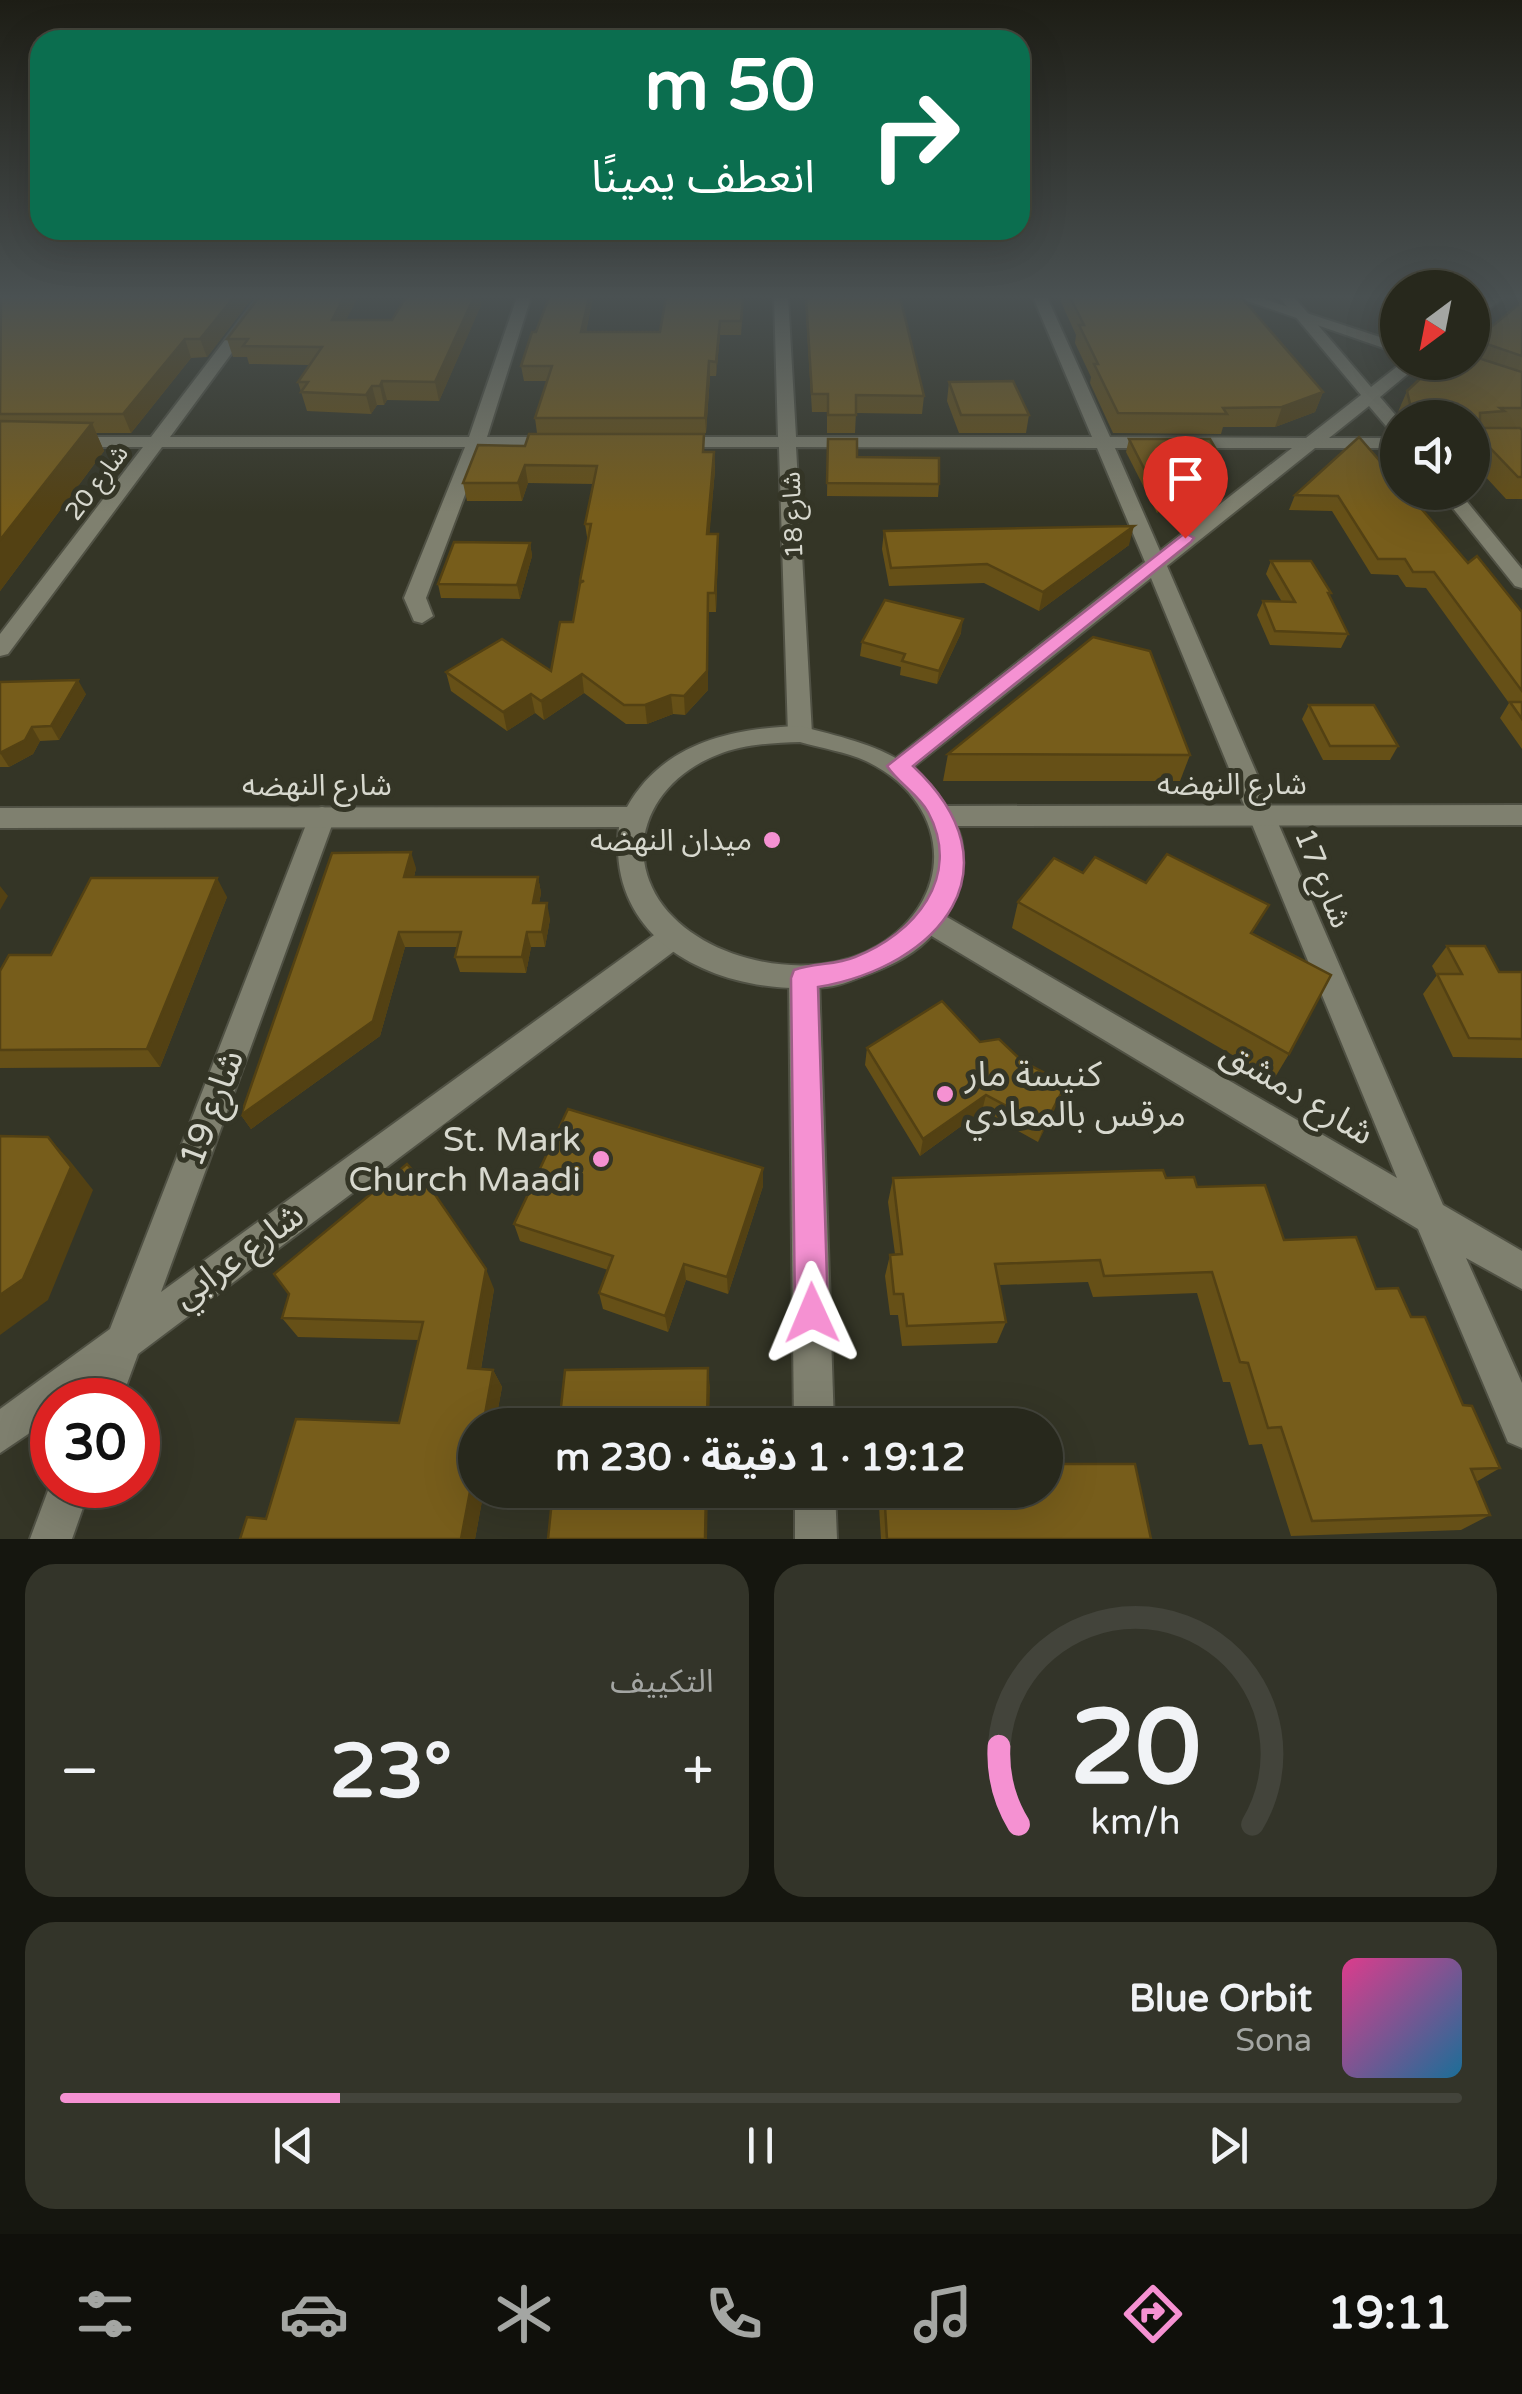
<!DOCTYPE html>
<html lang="ar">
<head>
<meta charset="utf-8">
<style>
  :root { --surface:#27281c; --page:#333429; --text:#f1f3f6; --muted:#a4a6a3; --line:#43443b; --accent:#f591d2 }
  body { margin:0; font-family:"Varela Round","Noto Sans Arabic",sans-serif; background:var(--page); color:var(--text); direction:rtl; height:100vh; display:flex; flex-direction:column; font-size:38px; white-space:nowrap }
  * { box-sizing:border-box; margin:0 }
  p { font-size:32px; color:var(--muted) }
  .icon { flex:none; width:55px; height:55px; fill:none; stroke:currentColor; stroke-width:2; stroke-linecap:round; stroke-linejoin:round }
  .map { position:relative; height:1539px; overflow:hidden; direction:ltr }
  .details { display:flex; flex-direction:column; gap:25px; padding:25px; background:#15160f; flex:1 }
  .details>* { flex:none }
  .banner { position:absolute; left:30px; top:30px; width:1000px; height:210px; border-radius:30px; box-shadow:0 10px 40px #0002,0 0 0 2px var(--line); direction:rtl; background:#0b6e4f; color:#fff; overflow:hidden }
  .needle { width:65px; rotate:212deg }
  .fabs { position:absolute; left:1380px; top:270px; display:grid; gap:20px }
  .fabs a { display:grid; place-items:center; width:110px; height:110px; border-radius:50%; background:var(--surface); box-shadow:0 10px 40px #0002,0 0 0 2px var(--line); font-size:50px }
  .speed { position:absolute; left:30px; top:1378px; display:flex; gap:20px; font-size:50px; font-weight:700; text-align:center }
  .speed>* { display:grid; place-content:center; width:130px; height:130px; border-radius:50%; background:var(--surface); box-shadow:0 10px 40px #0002,0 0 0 2px var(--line); line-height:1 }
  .speed .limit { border:15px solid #d22; background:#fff; color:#111 }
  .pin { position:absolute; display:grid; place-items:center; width:85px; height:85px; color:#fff; margin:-102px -42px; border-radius:50% 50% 50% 0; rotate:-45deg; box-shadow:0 0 10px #0007 }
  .pin .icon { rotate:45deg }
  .me { position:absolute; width:110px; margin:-55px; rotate:359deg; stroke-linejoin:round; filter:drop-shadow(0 0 8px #0008) }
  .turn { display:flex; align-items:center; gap:35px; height:210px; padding:0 50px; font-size:45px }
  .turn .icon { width:130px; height:130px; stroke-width:2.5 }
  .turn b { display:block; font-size:70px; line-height:85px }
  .big { font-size:75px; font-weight:700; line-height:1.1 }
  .details .card { flex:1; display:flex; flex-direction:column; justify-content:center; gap:15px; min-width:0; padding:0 35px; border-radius:30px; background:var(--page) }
  .details .dial { align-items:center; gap:0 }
  .dial svg { height:260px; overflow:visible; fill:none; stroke:var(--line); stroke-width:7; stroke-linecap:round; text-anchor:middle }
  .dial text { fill:var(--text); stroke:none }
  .song { display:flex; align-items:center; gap:30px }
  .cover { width:120px; height:120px; border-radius:15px; background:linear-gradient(135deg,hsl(330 70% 55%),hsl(200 70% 35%)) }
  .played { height:10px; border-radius:5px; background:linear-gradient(90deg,var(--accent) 20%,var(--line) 20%) }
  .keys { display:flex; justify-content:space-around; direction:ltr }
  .heat { display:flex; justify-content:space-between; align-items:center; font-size:55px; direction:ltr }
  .details .tiles { flex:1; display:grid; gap:25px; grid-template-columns:1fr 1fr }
  .card:last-child { grid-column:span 2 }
  .trip { position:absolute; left:458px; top:1408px; width:605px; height:100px; border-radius:50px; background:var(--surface); box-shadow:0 10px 40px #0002,0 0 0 2px var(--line); font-weight:700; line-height:100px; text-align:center; direction:rtl }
  .tabs { display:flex; height:160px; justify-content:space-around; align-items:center; background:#10100b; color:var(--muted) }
  .tabs .icon { width:70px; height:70px }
  .tabs .active { color:var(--accent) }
  .tabs b { font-size:45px; color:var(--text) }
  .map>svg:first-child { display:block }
</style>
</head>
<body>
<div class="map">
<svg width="1522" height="1539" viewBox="0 0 1522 1539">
  <rect width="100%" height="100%" fill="#343526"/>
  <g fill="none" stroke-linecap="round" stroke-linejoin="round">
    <defs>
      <g id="street">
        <path d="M258,297H273L170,437H469L517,297H531L487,437H558L567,442L558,447H483L426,598L433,616L422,623L414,621L404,598L465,447H162L8,654L0,656V634L143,447H0V437H151Z"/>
        <path d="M774,297H788L796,437H1092L1033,297H1047L1110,437L1306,438L1361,395L1279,297H1294L1371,387L1403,362H1422L1380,397L1398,418V434L1392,433L1369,406L1329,438H1398V448H1315L1167,566L1443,1205L1522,1251V1289L1466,1258L1522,1383V1448L1508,1442L1418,1229L920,929L916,921L920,913L930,910L940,913L1397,1178L1151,578L907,772L898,775L886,766L1145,562L1097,448L796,447L812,734L809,740H791L788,734L779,447H673L664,442L673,437H778ZM1115,448H1292L1160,551Z"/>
        <path d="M1489,297H1505L1472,321V309Z"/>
        <path d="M1440,492H1459L1522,569V588L1515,586Z"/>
        <path d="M322,807L331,810L335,817L161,1292L661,930L671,926L681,930L685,938L681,946L138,1354L121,1400H83L85,1394L77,1400H52V1418L0,1453V1409L110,1329L309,817L313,810Z"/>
        <path d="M804,966L814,969L819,978L834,1425H794L789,978L794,969Z"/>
        <path d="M52,1480V1485H91L72,1539H30Z"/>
        <path d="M795,1490H835L837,1539H795Z"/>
      </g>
      <g id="secondary">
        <path d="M1236,297H1258L1398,343V353Z"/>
        <path d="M800,726C856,741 915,752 945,806L1522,805V825L956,826C968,847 962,878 952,899C948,908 944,918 939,926C924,949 896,964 871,973C857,978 842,986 827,987C725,997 605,947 619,827L0,828V808L627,807C663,743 731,728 800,726ZM800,742C821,748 846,752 866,761C950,801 959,896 878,946C814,985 701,963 659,900C621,841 657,778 717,755C743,744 772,743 800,742Z"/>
      </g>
    </defs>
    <use href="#street" stroke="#505144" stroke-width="4"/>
    <use href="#secondary" stroke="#505144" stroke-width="4"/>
    <use href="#street" fill="#7f806f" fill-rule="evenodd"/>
    <use href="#secondary" fill="#7f806f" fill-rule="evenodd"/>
  </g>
  <g fill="#665017">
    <path d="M0,297H253L207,357L191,358L131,433H96L104,451L0,591Z"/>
    <path d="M549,297H593L586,332H660L743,308L741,335H720L716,376H710L706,433H537L535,418L547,381H524L521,366Z"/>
    <path d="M805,297H900L924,396L922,414L856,413L855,433H827V412H812Z"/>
    <path d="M1061,297H1163L1323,392L1315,412L1275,427H1223L1221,434L1113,433L1090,383L1091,377L1075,343L1076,335L1061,302Z"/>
    <path d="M1522,302V499H1506L1472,462V418H1399L1398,412L1407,391L1443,365L1472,362V345L1475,340Z"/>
    <path d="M481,305L439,401L387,400L384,405H377L371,414L307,411L298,382L309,365L249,364L247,357H233L227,339L346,320H392Z"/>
    <path d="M949,382L1029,415L1026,433H959L947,401Z"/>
    <path d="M1359,437L1468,563L1522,612V749L1500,718L1509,703L1426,588L1406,587L1398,575L1371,574L1332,511L1289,510L1295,495Z"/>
    <path d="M828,439L857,457L939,484L938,497L827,496Z"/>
    <path d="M1129,439L1217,470L1157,513L1126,452Z"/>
    <path d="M478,445L714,452L715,470L709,534H718V552L716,612H708V690L685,715L673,714L647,724H626L584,693L544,720L535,713L507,731L451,691L446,672L551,671L573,622L588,543L585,524L594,484L528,483L522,501H467L463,483Z"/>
    <path d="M884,531L1129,545L1039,611L984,583L889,586L882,549Z"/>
    <path d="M530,543L532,556L520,599L441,598L438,584Z"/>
    <path d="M1271,561L1331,593L1329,596L1348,634L1341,648L1270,645L1257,615L1263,601L1282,602L1266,574Z"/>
    <path d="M961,633L937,684L900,675L901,667L860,656L862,642Z"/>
    <path d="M0,682L86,694L59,740L40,741L33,754L9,767H0Z"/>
    <path d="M1309,705L1398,746L1390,760H1323L1302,719Z"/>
    <path d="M948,754L1190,755L1180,781H943Z"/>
    <path d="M416,868L414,877H538L541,893L539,903L550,919L545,947H531L526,973L460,972L455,957L457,947H405L380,1036L251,1129L241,1115Z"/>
    <path d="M1083,873L1146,883L1254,934L1289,1054L1274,1079L1012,928L1018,902Z"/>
    <path d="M227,897L160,1067L0,1068V971Z"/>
    <path d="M1447,946L1499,972H1522V1058L1453,1057L1423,994L1437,975L1432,966Z"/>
    <path d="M980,1042L1022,1061L1066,1084L1059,1100L1038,1142L982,1111L920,1156L865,1065L867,1048Z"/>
    <path d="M763,1168V1186L728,1294L686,1280L668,1332L603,1309L599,1293L608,1270L520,1241L514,1224Z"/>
    <path d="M893,1178H1166L1197,1187L1284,1240L1376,1289L1411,1317L1500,1468L1476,1482L1490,1515L1461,1530L1291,1536L1262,1444L1249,1445L1230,1382H1223L1197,1293L1093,1297L1088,1282L999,1285L1006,1322L997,1343L902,1346L898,1315H890L885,1276L890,1255L895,1254L888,1202Z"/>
    <path d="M494,1289L481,1369L493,1370L502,1387L495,1425H475V1490H484L475,1539H240L266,1519L399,1423L419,1340L298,1337L282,1318Z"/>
    <path d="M878,1490H1045L1151,1539H881Z"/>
  </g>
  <g fill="#534113">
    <path d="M234,297H253L207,357L200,339Z"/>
    <path d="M344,297H358L337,338L332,320Z"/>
    <path d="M474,297H480L481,305L439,401L435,382Z"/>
    <path d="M589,297H593L583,347L581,332Z"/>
    <path d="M720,321V335L716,376V362Z"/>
    <path d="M185,339L191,358L131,433L123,414Z"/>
    <path d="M709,361L710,376L706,433L705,418Z"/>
    <path d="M382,381L387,400L384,405L380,386Z"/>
    <path d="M372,386L377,405L371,414L366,395Z"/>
    <path d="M1323,392L1315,412L1275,427L1282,407Z"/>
    <path d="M92,423L104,451L0,591V540Z"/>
    <path d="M714,452L715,470L708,552L707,534Z"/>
    <path d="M1221,458L1217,470L1157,513L1160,500Z"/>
    <path d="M525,465L528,483L522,501L518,483Z"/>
    <path d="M1134,526L1129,545L1039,611L1043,592Z"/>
    <path d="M718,534V552L716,612L715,593Z"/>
    <path d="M530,543L532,556L520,599L517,585Z"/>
    <path d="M708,593V690L685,715L684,696Z"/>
    <path d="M963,619L961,633L937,684L939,671Z"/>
    <path d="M582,674L584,693L544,720L541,701Z"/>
    <path d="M78,680L86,694L59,740L51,726Z"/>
    <path d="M531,694L535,713L507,731L503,712Z"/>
    <path d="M671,695L673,714L647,724L645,705Z"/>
    <path d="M32,727L40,741L33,754L9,767L0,753Z"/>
    <path d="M411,852L416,868L410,893L404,877Z"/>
    <path d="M538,877L541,893L536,919L533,903Z"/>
    <path d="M217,878L227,897L160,1067L147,1049Z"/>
    <path d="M0,886L8,896L0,910Z"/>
    <path d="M547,903L550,919L545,947L542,932Z"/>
    <path d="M399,932L405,947L380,1036L251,1129L241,1115Z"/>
    <path d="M527,932L531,947L526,973L522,957Z"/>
    <path d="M1066,1084L1059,1100L1038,1142L1044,1126Z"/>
    <path d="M986,1095L982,1111L920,1156L923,1139Z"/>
    <path d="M48,1137L70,1161L93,1190L48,1300L0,1335V1295Z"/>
    <path d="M763,1168V1186L728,1294L727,1277Z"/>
    <path d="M684,1264L686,1280L668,1332L665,1316Z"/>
    <path d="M486,1269L494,1289L478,1386L468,1368Z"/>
    <path d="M708,1368L710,1387L709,1425H707Z"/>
    <path d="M493,1370L502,1387L495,1425H483Z"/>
    <path d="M475,1465V1490H484L475,1539H461Z"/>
    <path d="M706,1490H708L707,1539H705Z"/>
  </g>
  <g fill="#775d1b" stroke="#534113" stroke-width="2.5">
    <path d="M1,297H234L200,339H185L123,414H0Z"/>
    <path d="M259,297H344L332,320H392L406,297H474L435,382L382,381L380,386H372L366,395L301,392L308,382H298L322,347L243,346L248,339H227Z"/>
    <path d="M549,297H589L581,332H660L666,297H743L741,321H720L716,362L709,361L705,418H535L552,366H521L532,332H536Z"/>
    <path d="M806,297H900L924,396L856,395V415H828V394H812Z"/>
    <path d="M1070,297H1163L1164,299L1242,298L1323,392L1282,407L1223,408L1227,414L1118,413L1094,364H1098L1079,325H1084Z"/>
    <path d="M1522,302V356L1475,340Z"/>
    <path d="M1472,356L1522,372V408H1500L1504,411L1480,413V428H1520L1522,430V477H1518L1472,429V418H1462L1453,408H1411L1407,391L1437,363L1443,365L1447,362H1472Z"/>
    <path d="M1013,381L1029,415H961L949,382Z"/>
    <path d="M0,421L92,423L0,540Z"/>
    <path d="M529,434H704L703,452H714L707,534H718L715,593H708L707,671L684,696L671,695L645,705H624L582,674L541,701L531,694L503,712L446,672L502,639L551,671L560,622H573L580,583L584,581H580L591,524H585L597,466L525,465L518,483H463L478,445L525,446Z"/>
    <path d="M1359,437L1398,482V492H1407L1468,563L1477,556L1522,612V691L1434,572H1413L1405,559H1378L1338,496L1295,495Z"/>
    <path d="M828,439H857V457L939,458V484L827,483Z"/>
    <path d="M1129,439H1210L1221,458L1160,500Z"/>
    <path d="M1134,526L1043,592L987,564L891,568L884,531Z"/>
    <path d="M454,542L530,543L517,585L438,584Z"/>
    <path d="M1271,561H1311L1331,593H1328L1348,634L1275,631L1263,601L1295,602Z"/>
    <path d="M885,600L963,619L939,671L902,661L905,654L862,642Z"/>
    <path d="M1093,637L1150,651L1190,755L948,754Z"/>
    <path d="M78,680L51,726L32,727L25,740L0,753V682Z"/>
    <path d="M1510,702H1522V719Z"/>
    <path d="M1309,705H1374L1398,746H1330Z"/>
    <path d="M411,852L404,877H538L533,903H547L542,932H527L522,957H455L461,932H399L373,1021L241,1115L332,853Z"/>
    <path d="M1167,854L1269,905L1251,933L1331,975L1289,1054L1018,902L1054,858L1083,873L1095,857L1146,883Z"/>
    <path d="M91,878H217L147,1049L0,1050V971L9,955H51Z"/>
    <path d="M1447,946H1485L1499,972H1522V1039L1469,1038L1437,974H1462Z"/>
    <path d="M942,1001L980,1042L999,1039L1022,1061L1066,1084L1044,1126L986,1095L923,1139L867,1048Z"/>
    <path d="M568,1109L763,1168L727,1277L684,1264L665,1316L599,1293L613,1256L514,1224Z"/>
    <path d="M0,1136L48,1137L71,1167L23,1279L0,1295Z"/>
    <path d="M407,1164L436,1196L486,1269L468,1368L493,1370L483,1425H475V1465L461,1539H240L247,1517L266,1519L296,1419L399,1423L423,1322L282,1318L289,1294L274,1274Z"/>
    <path d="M1163,1170L1166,1178L1194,1177L1197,1187L1265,1185L1284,1240L1356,1237L1376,1289L1398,1288L1411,1317H1425L1463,1405L1472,1406L1500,1468L1471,1469L1490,1515L1312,1521L1281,1427L1268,1428L1248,1363L1240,1362L1212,1272L1104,1276L1100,1260L995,1264L1006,1322L907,1326L903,1294H894L890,1255L902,1254L893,1178Z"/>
    <path d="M708,1368L707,1425H559L565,1370Z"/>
    <path d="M1045,1464H1135L1151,1539H887L884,1490H1045Z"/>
    <path d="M553,1490H706L705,1539H548Z"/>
  </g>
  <linearGradient id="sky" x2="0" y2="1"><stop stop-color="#1d1d15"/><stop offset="0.58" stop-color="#4a5152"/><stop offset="1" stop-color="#4a5152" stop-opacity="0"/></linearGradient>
  <rect width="1522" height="512" fill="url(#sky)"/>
  <path fill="#f591d2" stroke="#9f5e88" stroke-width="2.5" d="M1185,533L1194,538L1191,542L913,766C1022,868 940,966 818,987L828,1313L823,1325L812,1330L800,1325L795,1313L791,978L794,970C814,963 836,965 855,957C914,934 963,877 928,812C918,794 898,783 887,766Z"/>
  <g fill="#f591d2" stroke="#343526" stroke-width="4">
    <circle cx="772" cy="840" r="10"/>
    <circle cx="945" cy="1094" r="10"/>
    <circle cx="601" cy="1159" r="10"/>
  </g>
  <g text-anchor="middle" stroke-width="10" stroke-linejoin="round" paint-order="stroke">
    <g font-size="25" fill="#d7d8ce" stroke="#343526">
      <text transform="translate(96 482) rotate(-53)" y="9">شارع 20</text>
      <text transform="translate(792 515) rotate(-92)" y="9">شارع 18</text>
    </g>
    <g font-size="30" fill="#d7d8ce" stroke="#343526">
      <text x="1232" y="794">شارع النهضه</text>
      <text x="317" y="795">شارع النهضه</text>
      <text transform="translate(1323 878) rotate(68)" y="10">شارع 17</text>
    </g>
    <g font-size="30" fill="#d7d8ce" stroke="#343526" text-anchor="end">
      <text x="752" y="850">ميدان النهضه</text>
    </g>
    <g font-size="35" fill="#d7d8ce" stroke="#343526" text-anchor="start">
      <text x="965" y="1086">كنيسة مار<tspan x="965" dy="40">مرقس بالمعادي</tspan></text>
      <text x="581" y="1151" text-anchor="end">St. Mark<tspan x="581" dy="40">Church Maadi</tspan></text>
    </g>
    <g font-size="35" fill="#d7d8ce" stroke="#343526">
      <text transform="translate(1298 1092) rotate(31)" y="12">شارع دمشق</text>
      <text transform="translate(211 1108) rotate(-69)" y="12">شارع 19</text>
      <text transform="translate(238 1255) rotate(-36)" y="12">شارع عرابي</text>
    </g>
  </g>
</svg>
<div class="fabs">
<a><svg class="needle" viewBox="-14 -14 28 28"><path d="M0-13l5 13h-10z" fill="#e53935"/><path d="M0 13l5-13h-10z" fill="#a4a6a3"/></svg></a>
<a><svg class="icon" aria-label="sound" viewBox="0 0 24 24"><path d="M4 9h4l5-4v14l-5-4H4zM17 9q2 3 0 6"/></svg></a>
</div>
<div class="speed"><div class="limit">30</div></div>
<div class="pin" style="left:1185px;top:538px;background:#d93025"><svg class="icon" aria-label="arrive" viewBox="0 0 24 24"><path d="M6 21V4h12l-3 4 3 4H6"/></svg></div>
<svg class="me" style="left:812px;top:1313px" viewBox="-20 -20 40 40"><path d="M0-17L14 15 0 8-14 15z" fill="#f591d2" stroke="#fff" stroke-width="4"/></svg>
<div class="trip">19:12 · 1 دقيقة · 230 m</div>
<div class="banner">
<div class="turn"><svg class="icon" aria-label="right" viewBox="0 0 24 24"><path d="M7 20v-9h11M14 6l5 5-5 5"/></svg><div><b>50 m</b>انعطف يمينًا</div></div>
</div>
</div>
<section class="details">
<div class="tiles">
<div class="card dial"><svg viewBox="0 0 100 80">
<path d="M14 69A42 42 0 1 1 86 69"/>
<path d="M14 69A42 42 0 0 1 8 45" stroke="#f591d2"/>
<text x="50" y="56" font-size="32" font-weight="700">20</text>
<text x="50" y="72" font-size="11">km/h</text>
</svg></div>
<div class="card"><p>التكييف</p>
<div class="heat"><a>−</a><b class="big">23°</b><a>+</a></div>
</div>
<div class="card">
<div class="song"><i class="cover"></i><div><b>Blue Orbit</b><p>Sona</p></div></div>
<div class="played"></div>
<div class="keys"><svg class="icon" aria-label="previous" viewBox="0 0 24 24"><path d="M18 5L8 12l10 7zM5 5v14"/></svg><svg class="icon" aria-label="pause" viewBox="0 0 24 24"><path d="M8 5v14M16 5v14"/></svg><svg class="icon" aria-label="next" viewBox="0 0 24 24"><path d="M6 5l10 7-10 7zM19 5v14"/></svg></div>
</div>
</div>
</section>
<nav class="tabs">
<b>19:11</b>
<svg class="icon active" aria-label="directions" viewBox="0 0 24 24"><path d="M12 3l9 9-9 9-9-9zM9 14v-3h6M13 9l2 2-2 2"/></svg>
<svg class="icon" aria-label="music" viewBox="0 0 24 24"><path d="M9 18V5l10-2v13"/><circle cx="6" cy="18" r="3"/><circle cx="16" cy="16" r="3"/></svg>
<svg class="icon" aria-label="phone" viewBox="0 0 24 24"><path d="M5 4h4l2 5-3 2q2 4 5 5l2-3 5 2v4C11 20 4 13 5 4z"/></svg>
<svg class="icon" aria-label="climate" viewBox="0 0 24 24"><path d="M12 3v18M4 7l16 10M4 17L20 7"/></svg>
<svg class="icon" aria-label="car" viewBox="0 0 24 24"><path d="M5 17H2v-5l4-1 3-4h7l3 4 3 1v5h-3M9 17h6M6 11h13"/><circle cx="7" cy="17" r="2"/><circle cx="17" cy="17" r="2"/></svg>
<svg class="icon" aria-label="filters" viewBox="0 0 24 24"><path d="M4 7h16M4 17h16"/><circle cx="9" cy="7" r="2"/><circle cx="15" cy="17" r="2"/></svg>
</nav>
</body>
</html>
